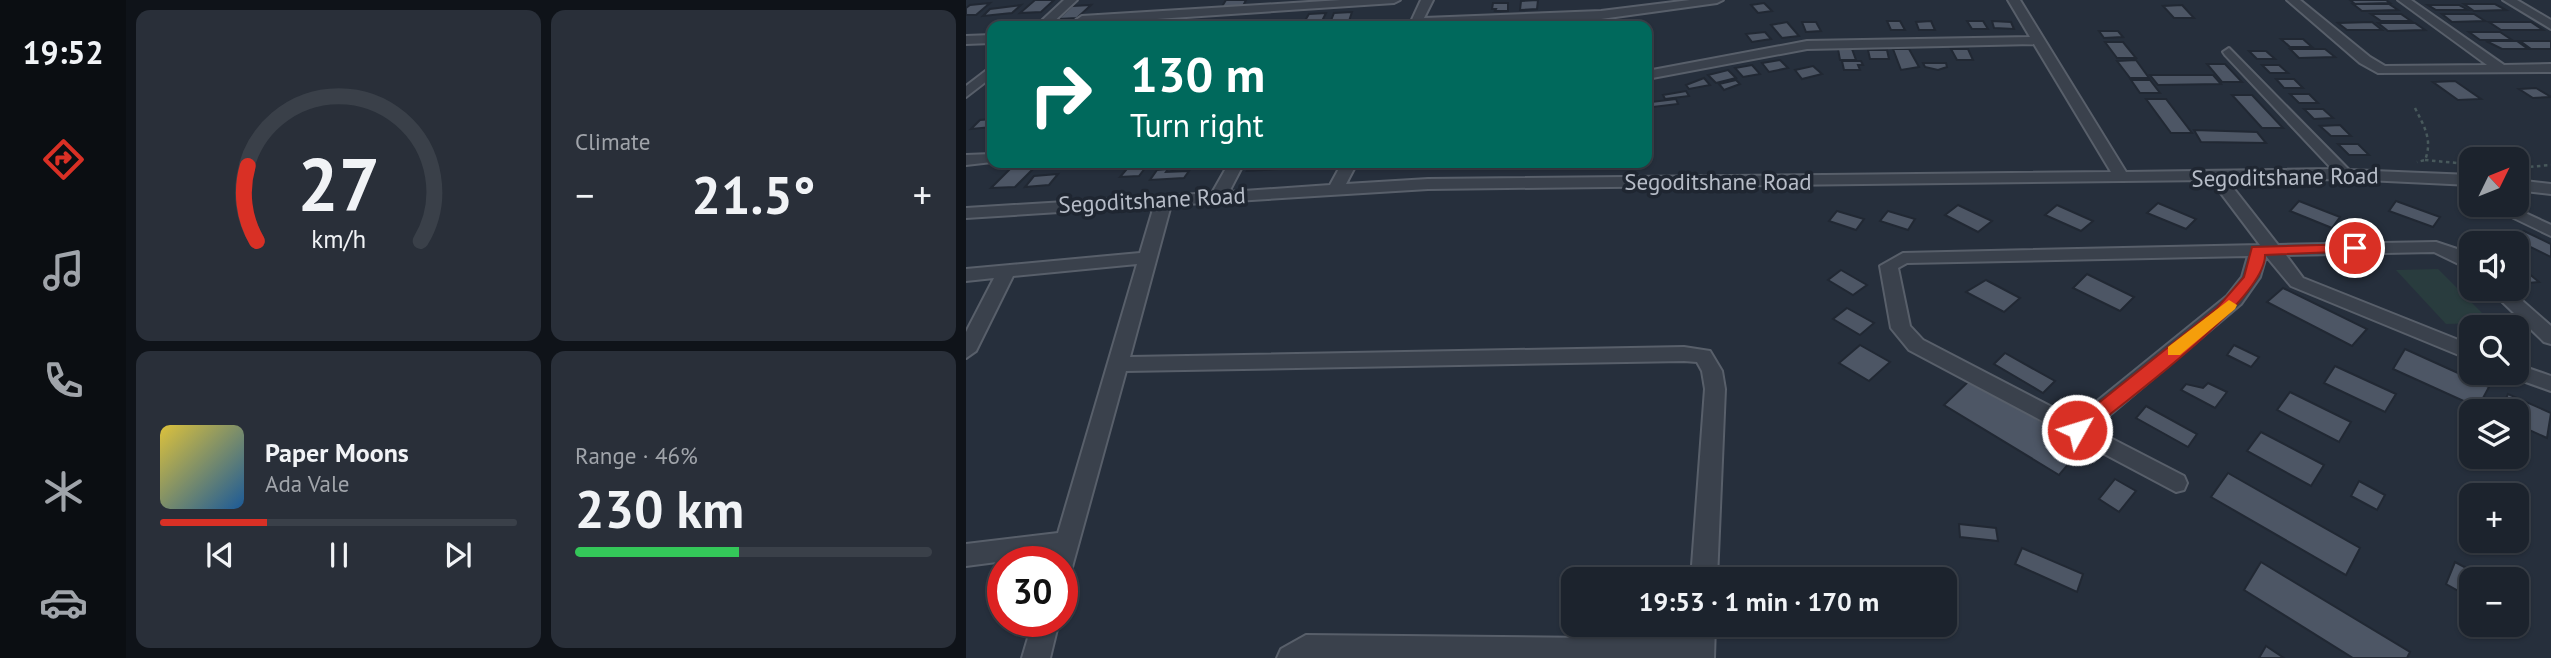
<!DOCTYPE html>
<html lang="en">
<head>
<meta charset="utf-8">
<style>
  :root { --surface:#1c232d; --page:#292f39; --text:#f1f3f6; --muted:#a0a4aa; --line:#3a4049; --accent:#d93025 }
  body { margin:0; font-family:"PT Sans",sans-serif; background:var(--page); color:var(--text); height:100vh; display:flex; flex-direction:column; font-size:26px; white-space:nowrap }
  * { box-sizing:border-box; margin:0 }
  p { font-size:23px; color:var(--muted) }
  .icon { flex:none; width:38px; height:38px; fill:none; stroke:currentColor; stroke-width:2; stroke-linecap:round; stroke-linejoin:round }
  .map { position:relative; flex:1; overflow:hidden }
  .side { display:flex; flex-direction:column; gap:10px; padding:10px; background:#0f1319; width:840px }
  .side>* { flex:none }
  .banner { position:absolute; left:21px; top:21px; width:665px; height:147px; border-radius:14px; box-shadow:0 2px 5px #0004,0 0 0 2px var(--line); background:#00695c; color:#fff; overflow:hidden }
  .needle { width:46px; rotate:47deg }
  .tools { position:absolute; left:1493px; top:147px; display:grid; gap:14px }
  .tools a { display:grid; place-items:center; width:70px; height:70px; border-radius:14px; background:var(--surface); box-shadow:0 2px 5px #0004,0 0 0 2px var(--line); font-size:35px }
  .speed { position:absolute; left:21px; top:546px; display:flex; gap:14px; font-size:35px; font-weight:700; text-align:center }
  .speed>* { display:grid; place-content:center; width:91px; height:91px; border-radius:50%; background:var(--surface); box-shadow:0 2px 5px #0004,0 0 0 2px var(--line); line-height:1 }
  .speed .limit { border:10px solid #d22; background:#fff; color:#111 }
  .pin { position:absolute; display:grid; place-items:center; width:60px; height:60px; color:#fff; margin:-30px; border:4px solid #fff; border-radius:50%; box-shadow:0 2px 7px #0007 }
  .me { position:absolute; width:77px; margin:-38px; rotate:51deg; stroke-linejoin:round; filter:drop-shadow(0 0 5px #0008) }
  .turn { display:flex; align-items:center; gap:24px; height:147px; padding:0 28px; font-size:32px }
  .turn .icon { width:91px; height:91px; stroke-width:2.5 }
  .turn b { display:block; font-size:49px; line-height:60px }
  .big { font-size:52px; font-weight:700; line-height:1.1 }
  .side .widget { flex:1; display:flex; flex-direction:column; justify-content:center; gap:10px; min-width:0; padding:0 24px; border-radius:14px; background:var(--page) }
  .side .dial { align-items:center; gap:0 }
  .dial svg { height:182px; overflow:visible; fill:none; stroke:var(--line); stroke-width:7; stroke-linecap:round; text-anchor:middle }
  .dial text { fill:var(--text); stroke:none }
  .song { display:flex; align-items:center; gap:21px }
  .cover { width:84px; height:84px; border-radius:10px; background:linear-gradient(135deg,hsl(50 70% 55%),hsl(210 70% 35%)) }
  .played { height:7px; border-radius:4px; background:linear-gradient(90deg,var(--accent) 30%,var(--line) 30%) }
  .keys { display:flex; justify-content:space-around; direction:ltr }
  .heat { display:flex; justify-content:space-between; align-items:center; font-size:38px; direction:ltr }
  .charge { height:10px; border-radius:5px; background:linear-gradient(90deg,#34c759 46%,var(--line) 0) }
  .side .tiles { flex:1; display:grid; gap:10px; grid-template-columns:repeat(2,1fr) }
  .trip { position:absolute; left:595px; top:567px; width:396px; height:70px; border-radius:14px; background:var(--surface); box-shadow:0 2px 5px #0004,0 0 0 2px var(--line); font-weight:700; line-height:70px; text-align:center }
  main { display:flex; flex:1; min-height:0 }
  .tabs { display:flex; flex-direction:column; width:126px; justify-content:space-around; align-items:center; background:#0b0e12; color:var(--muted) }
  .tabs .icon { width:49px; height:49px }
  .tabs .on { color:var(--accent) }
  .tabs b { font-size:32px; color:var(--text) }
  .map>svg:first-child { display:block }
</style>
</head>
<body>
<main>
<nav class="tabs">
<b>19:52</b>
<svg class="icon on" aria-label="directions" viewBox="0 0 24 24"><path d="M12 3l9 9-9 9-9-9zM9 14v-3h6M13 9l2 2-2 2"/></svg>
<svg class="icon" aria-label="music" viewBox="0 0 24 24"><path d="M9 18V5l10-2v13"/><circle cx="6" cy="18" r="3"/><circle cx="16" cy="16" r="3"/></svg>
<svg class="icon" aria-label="phone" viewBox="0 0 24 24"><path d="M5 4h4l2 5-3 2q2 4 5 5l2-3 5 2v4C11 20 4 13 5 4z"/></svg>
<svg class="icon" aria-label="climate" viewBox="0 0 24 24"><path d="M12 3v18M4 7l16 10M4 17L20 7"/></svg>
<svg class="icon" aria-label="car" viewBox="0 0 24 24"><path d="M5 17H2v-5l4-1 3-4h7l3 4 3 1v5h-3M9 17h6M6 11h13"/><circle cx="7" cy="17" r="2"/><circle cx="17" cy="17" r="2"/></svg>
</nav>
<section class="side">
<div class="tiles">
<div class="widget dial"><svg viewBox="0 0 100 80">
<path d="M14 69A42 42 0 1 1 86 69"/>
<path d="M14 69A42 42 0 0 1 10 36" stroke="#d93025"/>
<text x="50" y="56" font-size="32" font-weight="700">27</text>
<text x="50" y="72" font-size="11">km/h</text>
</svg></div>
<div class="widget"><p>Climate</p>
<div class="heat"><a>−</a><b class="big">21.5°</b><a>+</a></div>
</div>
<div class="widget">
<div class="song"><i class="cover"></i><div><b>Paper Moons</b><p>Ada Vale</p></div></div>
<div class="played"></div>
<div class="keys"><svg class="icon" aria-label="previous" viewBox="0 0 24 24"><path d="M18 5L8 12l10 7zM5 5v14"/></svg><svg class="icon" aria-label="pause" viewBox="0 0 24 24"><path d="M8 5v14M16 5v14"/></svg><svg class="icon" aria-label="next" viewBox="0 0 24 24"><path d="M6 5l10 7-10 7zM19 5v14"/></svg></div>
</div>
<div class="widget"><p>Range · 46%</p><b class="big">230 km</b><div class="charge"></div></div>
</div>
</section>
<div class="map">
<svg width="1585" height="658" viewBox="0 0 1585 658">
  <rect width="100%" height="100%" fill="#262f3c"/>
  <path fill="#293c3e" d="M1472,269L1526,323L1480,324L1430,270Z"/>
  <g fill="#4d5665" stroke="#212833" stroke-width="2">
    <path d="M69,0H88L75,12L54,13Z"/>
    <path d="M260,0H280L277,6L255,8Z"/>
    <path d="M572,0L571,9L554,10L555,1Z"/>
    <path d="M1384,0H1420L1424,3L1389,4Z"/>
    <path d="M24,3L10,15H0V8L4,5Z"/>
    <path d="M527,3H542V11H529L530,9H526Z"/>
    <path d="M798,3L806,11L792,13L785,5Z"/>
    <path d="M1387,4H1423L1432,10L1396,11Z"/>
    <path d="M1498,4H1529L1540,10L1508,11Z"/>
    <path d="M55,5L46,13L17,16L24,9Z"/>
    <path d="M125,5L111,18L92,19L106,6Z"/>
    <path d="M1216,5L1228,18H1208L1197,6Z"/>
    <path d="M1462,5H1493L1502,10H1470Z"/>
    <path d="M386,12L383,21L364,23L368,13Z"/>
    <path d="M360,13L355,23L337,24L343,14Z"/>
    <path d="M1405,14H1435L1445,21H1415Z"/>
    <path d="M1476,14H1508L1519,21L1486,22Z"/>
    <path d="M921,21H934L939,30H925Z"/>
    <path d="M965,21L969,30H953L950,22Z"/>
    <path d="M1001,21H1017L1022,29H1006Z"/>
    <path d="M1026,21L1045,22L1048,29L1028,28Z"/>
    <path d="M821,22L833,36L816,38L805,25Z"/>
    <path d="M836,22H850L855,31L840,32Z"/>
    <path d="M1406,22L1416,30H1381L1372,23Z"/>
    <path d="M1523,22H1565L1577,30H1535Z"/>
    <path d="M1412,23H1449L1459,30L1422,31Z"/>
    <path d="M1133,31H1152L1157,37L1138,38Z"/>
    <path d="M799,32L805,39L786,42L780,34Z"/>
    <path d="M1503,32H1534L1546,40H1514Z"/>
    <path d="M1315,39H1337L1346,47H1324Z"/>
    <path d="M1520,41H1551L1562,49H1536Z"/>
    <path d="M1554,41H1585V49H1565Z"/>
    <path d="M1139,42H1157L1170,58H1151Z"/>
    <path d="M872,49H886L890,60H874Z"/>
    <path d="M927,49H943L953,67L935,70Z"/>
    <path d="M985,49H1002L1007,60H991Z"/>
    <path d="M1324,49H1359L1369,57L1333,58Z"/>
    <path d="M902,50H921L923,59H904Z"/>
    <path d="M1283,51H1300L1309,59H1291Z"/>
    <path d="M814,60L822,68L803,72L796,63Z"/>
    <path d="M1170,60L1183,78H1164L1151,61Z"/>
    <path d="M876,61H895L897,65H892L894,70H878Z"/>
    <path d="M957,63H980L981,67L972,70L959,67Z"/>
    <path d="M1241,64H1259L1276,82H1256Z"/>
    <path d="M786,65L794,74L777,77L769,68Z"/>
    <path d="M1296,65H1313L1322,73H1304Z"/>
    <path d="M847,66L856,74L836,79L829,70Z"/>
    <path d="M762,70L770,78L750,83L742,75Z"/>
    <path d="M1184,75H1247L1255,84L1192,85Z"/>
    <path d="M738,78L744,85L723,89L720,85Z"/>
    <path d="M1310,79H1328L1337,88H1318Z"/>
    <path d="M770,80L774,84L758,90L753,84Z"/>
    <path d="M1165,80H1184L1194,93H1174Z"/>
    <path d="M1489,81L1515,99L1492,100L1467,82Z"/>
    <path d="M1570,88L1585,97L1567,98L1553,89Z"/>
    <path d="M720,91L723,96L699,99L697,95Z"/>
    <path d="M1324,94H1343L1352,103H1333Z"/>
    <path d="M1266,95H1286L1317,128H1296Z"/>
    <path d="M710,99L712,104L687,107L685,102Z"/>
    <path d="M1180,99H1200L1226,133H1205Z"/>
    <path d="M1338,109H1357L1367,118L1348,119Z"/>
    <path d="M26,119L23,123H26V127L5,129L14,120Z"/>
    <path d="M1374,125L1385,136H1365L1354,126Z"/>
    <path d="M1228,130L1291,132L1300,143L1235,142Z"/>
    <path d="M1372,144H1392L1403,155H1383Z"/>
    <path d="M183,163L173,176L154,177L165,164Z"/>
    <path d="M211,163H229L226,168L206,170Z"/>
    <path d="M305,163H332L330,168L281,171L285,164Z"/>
    <path d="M71,165L49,187L25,188L47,166Z"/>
    <path d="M202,169L200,172L223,171L218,178L184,180L191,170Z"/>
    <path d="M92,174L83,185L59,187L68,176Z"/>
    <path d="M1333,201L1374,217L1366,228L1324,211Z"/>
    <path d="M1430,201L1474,217L1467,227L1423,211Z"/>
    <path d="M1192,203L1230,219L1220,229L1181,213Z"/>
    <path d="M992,205L1026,221L1012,232L979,215Z"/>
    <path d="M1091,205L1127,221L1115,231L1079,215Z"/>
    <path d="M871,211L898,219L890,230L863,221Z"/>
    <path d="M922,211L949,219L942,230L914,221Z"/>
    <path d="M1558,231L1585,244V257L1546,238Z"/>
    <path d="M1550,263L1573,282L1551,284Z"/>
    <path d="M875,270L901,285L887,295L862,280Z"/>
    <path d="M1121,274L1168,297L1154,311L1107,288Z"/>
    <path d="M1020,280L1054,298L1038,312L1000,292Z"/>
    <path d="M1317,288L1401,329L1386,346L1301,302Z"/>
    <path d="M881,308L908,323L894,335L867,319Z"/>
    <path d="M894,345L924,362L903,381L873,363Z"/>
    <path d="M1268,345L1293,357L1285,367L1261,355Z"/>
    <path d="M1439,349L1523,387L1517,398L1536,407L1542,394L1585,413L1581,438L1550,424V411L1513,408L1427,369Z"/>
    <path d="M1039,353L1089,381L1077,393L1028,364Z"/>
    <path d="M1369,366L1430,394L1419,412L1358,383Z"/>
    <path d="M1004,380L1118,446L1093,475L978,405Z"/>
    <path d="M1242,383L1261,392L1249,408L1215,390L1220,384L1237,388Z"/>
    <path d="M1324,392L1385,422L1373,442L1311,410Z"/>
    <path d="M1180,406L1231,434L1222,447L1170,418Z"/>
    <path d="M1295,432L1358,465L1345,486L1281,451Z"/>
    <path d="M1262,473L1394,548L1380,575L1245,497Z"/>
    <path d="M1149,479L1170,491L1153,512L1133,499Z"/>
    <path d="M1393,481L1419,495L1411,510L1385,496Z"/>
    <path d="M993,524L1030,528L1032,541L994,537Z"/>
    <path d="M1056,548L1117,574L1111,592L1049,564Z"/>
    <path d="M1295,562L1444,652L1441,658H1387L1278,590Z"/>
    <path d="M1489,562L1521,579H1505V598L1480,584Z"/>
    <path d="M1300,646L1318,658H1293Z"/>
  </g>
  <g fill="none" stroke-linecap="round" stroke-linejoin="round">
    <defs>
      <g id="minor">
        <path d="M98,0H111L83,26H70Z"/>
        <path d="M375,0H434L428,3L116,24L110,20L116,16Z"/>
        <path d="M455,0H467L458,18L635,11L724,0H757L751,3L635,19L443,26Z"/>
        <path d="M1042,0H1054L1160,172L1366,169L1259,55L1257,52L1263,48L1383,170L1505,175V185L1379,179L1261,180L1312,245L1470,242L1503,253L1505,270L1468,252L1320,255L1337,278L1505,345V360L1325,286L1300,256L1294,277L1275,304L1127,429L1218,476L1221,483L1218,490L1210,492L943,350L925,328L914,266L937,253L1294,245L1245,180L462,189L205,205L164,357L718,347L744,351L756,371L759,389L751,579H725L739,389L736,371L731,362L718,361L160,371L105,571L96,574V562H84L86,555L0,566V544L92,533L171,264L47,276L10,351L0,358V332L28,278L0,281V269L174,253L188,206L0,218V208L246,193L263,163H278L263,192L364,185L376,163H391L380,184L462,179L1145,172L1068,44L841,49L681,79V71L841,41L1064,37ZM1282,256L1276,277L1261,296L1109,419L957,340L944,326L932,268L941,263Z"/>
        <path d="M1321,0H1334L1404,57L1419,66L1521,65L1432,0H1445L1538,65L1585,64V72L1412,73L1394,63Z"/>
        <path d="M1537,0H1551L1585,20V29Z"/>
        <path d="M26,35V43L0,44V36Z"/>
        <path d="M26,66V77L0,97V86Z"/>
        <path d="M26,154V162L0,165V155Z"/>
        <path d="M1550,180L1585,184V194L1550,190Z"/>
        <path d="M1521,205H1542L1585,225V236Z"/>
        <path d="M1523,289H1543L1585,326V344L1578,342Z"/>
        <path d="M1550,364L1585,376V391L1543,376L1541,373H1550Z"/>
        <path d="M67,621H93L84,658H56Z"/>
        <path d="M723,625H749L748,658H311L315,649L340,635L722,639Z"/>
      </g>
    </defs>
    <use href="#minor" stroke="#585f6a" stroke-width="4"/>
    <g stroke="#48595c" stroke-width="2.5" stroke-dasharray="3.5 3.5" stroke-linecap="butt">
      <path d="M1449,108C1458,126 1467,140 1459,160L1451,162"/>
      <path d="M1459,160L1491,163"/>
      <path d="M1550,168L1585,165"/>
    </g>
    <use href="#minor" fill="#3a414c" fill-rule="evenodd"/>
  </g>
  <path fill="#d93025" stroke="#8d1f18" stroke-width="2" d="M1389,244L1394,245V251L1299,255C1300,300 1155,404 1118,435H1105L1102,430L1105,425L1251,308L1278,277L1286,247Z"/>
  <path fill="#f59e0b" d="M1263,300L1271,305L1269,309L1214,355H1202V347Z"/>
  <g text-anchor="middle" stroke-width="7" stroke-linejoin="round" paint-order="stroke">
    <g font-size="23" fill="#b6bcc7" stroke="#1f2631">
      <text transform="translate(1319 177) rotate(-1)" y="8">Segoditshane Road</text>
      <text x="752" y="190">Segoditshane Road</text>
      <text transform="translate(186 200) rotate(-3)" y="8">Segoditshane Road</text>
    </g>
  </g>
</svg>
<div class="tools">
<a><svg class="needle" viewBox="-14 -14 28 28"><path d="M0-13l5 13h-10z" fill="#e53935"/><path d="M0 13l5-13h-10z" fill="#a0a4aa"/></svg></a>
<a><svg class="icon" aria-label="sound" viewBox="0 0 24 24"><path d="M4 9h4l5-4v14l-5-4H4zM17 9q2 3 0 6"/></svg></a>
<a><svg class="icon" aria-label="search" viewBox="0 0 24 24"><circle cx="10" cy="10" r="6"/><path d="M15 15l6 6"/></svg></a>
<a><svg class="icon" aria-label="layers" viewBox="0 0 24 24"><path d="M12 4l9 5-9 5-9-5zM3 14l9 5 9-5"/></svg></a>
<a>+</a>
<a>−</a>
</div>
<div class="speed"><div class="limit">30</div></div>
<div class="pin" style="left:1389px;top:248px;background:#d93025"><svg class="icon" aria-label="arrive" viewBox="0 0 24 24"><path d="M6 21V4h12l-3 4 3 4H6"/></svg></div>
<svg class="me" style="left:1111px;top:430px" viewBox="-20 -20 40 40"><circle r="17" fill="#d93025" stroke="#fff" stroke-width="3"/><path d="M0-11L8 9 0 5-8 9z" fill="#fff"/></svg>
<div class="trip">19:53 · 1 min · 170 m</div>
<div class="banner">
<div class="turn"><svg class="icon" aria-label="right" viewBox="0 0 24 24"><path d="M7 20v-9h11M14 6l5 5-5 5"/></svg><div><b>130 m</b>Turn right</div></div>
</div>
</div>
</main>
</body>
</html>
